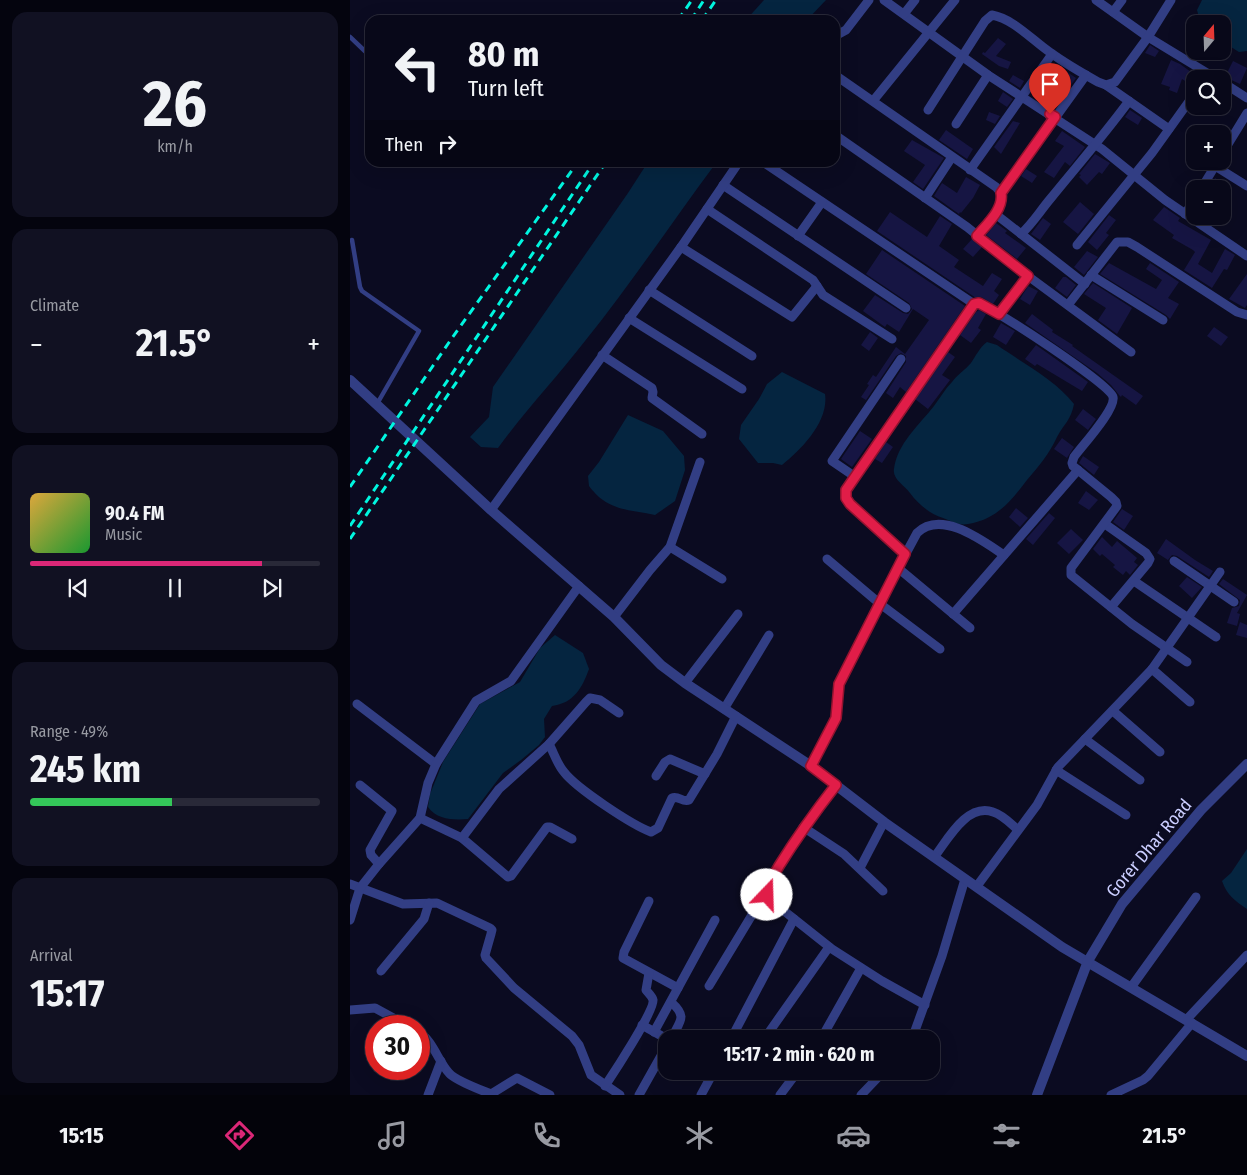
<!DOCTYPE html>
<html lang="en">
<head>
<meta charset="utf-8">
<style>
  :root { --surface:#080819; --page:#112; --text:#f1f3f6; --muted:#989aa2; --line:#292938; --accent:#db2777 }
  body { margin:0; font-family:"Fira Sans Condensed",sans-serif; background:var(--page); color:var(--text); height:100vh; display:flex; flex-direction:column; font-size:19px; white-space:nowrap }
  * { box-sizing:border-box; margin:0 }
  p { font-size:16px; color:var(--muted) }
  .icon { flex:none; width:28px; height:28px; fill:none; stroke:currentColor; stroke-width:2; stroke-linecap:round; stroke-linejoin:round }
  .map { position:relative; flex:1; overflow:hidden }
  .drawer { display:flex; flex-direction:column; gap:12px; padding:12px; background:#04040e; width:350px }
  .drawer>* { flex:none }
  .banner { position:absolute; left:15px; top:15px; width:475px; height:152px; border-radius:15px; box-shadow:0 5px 20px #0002,0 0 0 1px var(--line); background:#080819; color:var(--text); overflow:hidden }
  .needle { width:32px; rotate:19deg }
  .buttons { position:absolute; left:836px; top:15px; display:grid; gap:10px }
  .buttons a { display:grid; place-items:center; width:45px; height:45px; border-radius:10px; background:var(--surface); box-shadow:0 5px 20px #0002,0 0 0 1px var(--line); font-size:25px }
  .speed { position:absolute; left:15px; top:1015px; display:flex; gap:10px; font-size:25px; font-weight:700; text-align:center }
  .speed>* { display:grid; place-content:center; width:65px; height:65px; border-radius:50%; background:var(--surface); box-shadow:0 5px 20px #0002,0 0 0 1px var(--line); line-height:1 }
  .speed .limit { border:8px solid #d22; background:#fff; color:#111 }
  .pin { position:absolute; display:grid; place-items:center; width:42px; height:42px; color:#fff; margin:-51px -21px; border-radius:50% 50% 50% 0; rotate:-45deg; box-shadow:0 0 5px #0007 }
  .pin .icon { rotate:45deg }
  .me { position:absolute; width:55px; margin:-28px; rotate:21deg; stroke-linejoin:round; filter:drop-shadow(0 0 4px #0008) }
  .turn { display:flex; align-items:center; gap:18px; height:105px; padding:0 20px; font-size:22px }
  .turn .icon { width:65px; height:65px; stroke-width:2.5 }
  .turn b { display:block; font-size:35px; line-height:42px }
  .then { display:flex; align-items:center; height:48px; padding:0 20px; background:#0003; gap:10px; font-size:19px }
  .big { font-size:38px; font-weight:700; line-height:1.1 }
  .drawer .tile { flex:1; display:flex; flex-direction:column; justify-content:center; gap:8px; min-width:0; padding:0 18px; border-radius:15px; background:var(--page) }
  .drawer .dial { align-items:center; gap:0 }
  .dial b { font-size:65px; line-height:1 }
  .song { display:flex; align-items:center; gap:15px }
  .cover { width:60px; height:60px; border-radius:8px; background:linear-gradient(135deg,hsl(40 70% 55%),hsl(130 70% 35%)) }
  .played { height:5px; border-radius:2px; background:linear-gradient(90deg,var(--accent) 80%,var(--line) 80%) }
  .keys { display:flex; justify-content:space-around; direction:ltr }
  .heat { display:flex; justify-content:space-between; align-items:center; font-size:28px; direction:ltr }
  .charge { height:8px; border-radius:4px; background:linear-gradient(90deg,#34c759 49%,var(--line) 0) }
  .trip { position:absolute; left:308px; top:1030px; width:282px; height:50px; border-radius:15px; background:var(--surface); box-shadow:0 5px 20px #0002,0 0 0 1px var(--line); font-weight:700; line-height:50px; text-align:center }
  .tabs { display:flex; height:80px; justify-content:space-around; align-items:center; background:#03030a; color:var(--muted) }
  .tabs .icon { width:35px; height:35px }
  .tabs .selected { color:var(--accent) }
  .tabs b { font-size:22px; color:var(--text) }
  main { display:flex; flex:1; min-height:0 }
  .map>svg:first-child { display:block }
</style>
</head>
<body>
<main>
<section class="drawer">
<div class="tile dial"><b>26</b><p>km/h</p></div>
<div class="tile"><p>Climate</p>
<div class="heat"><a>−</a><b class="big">21.5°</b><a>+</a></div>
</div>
<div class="tile">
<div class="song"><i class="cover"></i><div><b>90.4 FM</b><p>Music</p></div></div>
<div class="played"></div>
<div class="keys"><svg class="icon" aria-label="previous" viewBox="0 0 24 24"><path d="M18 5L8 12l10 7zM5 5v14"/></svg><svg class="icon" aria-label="pause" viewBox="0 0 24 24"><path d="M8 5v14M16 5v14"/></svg><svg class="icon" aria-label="next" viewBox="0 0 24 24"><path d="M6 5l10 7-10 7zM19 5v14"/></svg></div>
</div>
<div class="tile"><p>Range · 49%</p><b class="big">245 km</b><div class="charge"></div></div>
<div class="tile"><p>Arrival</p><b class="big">15:17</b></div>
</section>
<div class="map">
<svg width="897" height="1095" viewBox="0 0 897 1095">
  <rect width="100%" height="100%" fill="#0b0b21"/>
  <g fill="#052540">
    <path d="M414,0H476L457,20H396Z"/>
    <path d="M852,0H897V51L889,52L873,42L872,24H852L850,21L847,10Z"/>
    <path d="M298,162L366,163C322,222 281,284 235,341C207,377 175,411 148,448L131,447L120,437L139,417L143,387L278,193Z"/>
    <path d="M637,342L647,345C671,362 707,381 724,404C721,420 714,424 707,437C699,454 689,466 677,480C660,502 647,519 618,524C609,526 601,521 593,518C580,514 568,504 560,493C555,486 542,479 544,469C547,444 569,425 584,406C590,398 595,389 602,382C607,375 615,370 621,363C626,356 629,348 637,342Z"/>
    <path d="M432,372L475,394C479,421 452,449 432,465L423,463H408L389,439L391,425L409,399L417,384Z"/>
    <path d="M278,415L313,431L334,456L335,470L325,501L305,515C288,511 268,511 253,500C248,497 243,491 239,486L238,476L249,462Z"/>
    <path d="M205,635L233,653L239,669C232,688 224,703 202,706L194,719L195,737L189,745L171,760L153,773L118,819C104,820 87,820 78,807L80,794L93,762L130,704L170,682L190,648Z"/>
    <path d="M897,849V909C885,901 877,895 872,881L881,873Z"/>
  </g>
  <g fill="#161543">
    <path d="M648,38L656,44L646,56L661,62L658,69L649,66L632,54L633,52L635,53Z"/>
    <path d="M800,45L809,51L805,57L795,53Z"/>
    <path d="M821,60L830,64L845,75V79L842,85L832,79L827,93L819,90L820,87L811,84Z"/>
    <path d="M883,61L897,68L890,84L875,77Z"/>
    <path d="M717,72L726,78L705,107L696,100Z"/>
    <path d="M663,75L674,81L670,88L659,81Z"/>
    <path d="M653,92L663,99L657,107L648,101Z"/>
    <path d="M780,110L792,118L788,125L775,117Z"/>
    <path d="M639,112L650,116L645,124L636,120Z"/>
    <path d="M663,121L670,123L651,154L644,147Z"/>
    <path d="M596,130L623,149L617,159L589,140Z"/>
    <path d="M712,131L735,147L720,166L715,162L704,178L694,172L714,146L705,141Z"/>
    <path d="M562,140L594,158L573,189L563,182L575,165L554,151Z"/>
    <path d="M745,154L760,163L752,174L749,172L737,185L729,177L731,175L729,174Z"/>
    <path d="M676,169L687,176L682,183L671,176Z"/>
    <path d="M616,177L630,185L623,198L611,213L610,212L609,214L584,196L592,183L607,193Z"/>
    <path d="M865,178L882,189H866L861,185Z"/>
    <path d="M730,202L744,214L728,234L713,222Z"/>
    <path d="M814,207L830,218L828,221L861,240L848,264L862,273L875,249L885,255L877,270L874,269L862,288L834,270L845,252L843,250L822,238L824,235L803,220Z"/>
    <path d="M540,212L577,237L590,216L602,224L589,246L609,260L604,267L633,286L642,273L652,279L644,291L649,295L643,304L631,297L626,298L527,231Z"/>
    <path d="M759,215L766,220L756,233L759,235L747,250L738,242Z"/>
    <path d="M693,218L701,224L690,240L681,234Z"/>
    <path d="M646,223L657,231L655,233L676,248L667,259L636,235Z"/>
    <path d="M622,239L632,247L623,257L613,249Z"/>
    <path d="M532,250L615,306L556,392L550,387L543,398L536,393L556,362V356L551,353L546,356L516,400L511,397L519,385L517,384L523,375L526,377L546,347L555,354L579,320L563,309L549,332L537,324L535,327L513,311L525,295L553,313L558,314L562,309L559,303L516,274Z"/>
    <path d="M737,251L748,257L734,275L724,267Z"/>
    <path d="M759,263L806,289L812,280L796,269L800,263L829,282L818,298L829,304L820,319L816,315L750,274Z"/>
    <path d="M897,274V305L895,308L879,299Z"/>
    <path d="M713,277H716L726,285L717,297L705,288Z"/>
    <path d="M743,283L782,308L767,334L748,320L756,308L734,294Z"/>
    <path d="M678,286L688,291L680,305L670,299Z"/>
    <path d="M629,310L636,314L628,328L631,330L621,343L610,335L626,312Z"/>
    <path d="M682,314L703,330L702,332L723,345L722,346L793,396L786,405L772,395L771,397L769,395L761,385L747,373L675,323Z"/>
    <path d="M651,323L665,331L656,345L643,337Z"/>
    <path d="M864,327L878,337L871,346L857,336Z"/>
    <path d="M520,332L528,338L519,351L511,345Z"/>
    <path d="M686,345L738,382L732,391L687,364L685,366L675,359Z"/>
    <path d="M598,352L605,357L592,375L600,380L578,409L565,399Z"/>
    <path d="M733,409L746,419L738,430L725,420Z"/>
    <path d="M510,431L522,439L502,467L491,459Z"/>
    <path d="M712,438L724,447L717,458L704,449Z"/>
    <path d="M536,442L543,447L532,463L525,459L515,474Z"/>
    <path d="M733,456L749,467L744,475L729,463Z"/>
    <path d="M736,491L748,500L739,510L728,503Z"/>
    <path d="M666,508L678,518L670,527L659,517Z"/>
    <path d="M772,509L783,516L774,530L763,522Z"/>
    <path d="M699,513L705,518L683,545L676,539Z"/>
    <path d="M721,529L733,540L719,554L707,543Z"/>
    <path d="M752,537L762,547L767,541L787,558L784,562L788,565L780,575L776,571L773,575L763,567L765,565L752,554L750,556L743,549Z"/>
    <path d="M816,539L845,560L863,571L859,577L827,556L822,555L818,560L807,553Z"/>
    <path d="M837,577L852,587L842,598L829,586Z"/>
    <path d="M873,579L897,595L887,613L890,614L887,626L877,623L882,608L889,606L890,600L869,584Z"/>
    <path d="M890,622L897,625V638L886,635Z"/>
  </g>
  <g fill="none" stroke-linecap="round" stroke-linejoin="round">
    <g stroke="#323e84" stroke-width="4.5">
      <path d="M0,37L20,56"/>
      <path d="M2,240L10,287L12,291L69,331L27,404"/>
    </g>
    <g stroke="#323e84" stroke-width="9">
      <path d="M534,0L638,75L752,149L815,200L897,256"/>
      <path d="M746,0L798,37L867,79"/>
      <path d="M763,12L772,0"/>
      <path d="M554,14L565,0"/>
      <path d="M485,36L496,30L519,0"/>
      <path d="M485,75L646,187C656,198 650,200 647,212L648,216L735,284"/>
      <path d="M872,82L897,98"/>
      <path d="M756,85L819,129"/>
      <path d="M523,101L605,0"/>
      <path d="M578,110L635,21L642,15C664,19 683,41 701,53C716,64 732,73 748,82L756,85L765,82L798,37L821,0"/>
      <path d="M606,124L638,75"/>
      <path d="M485,135L617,227L678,276L781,352"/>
      <path d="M872,154L897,113"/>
      <path d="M413,162L624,304"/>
      <path d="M865,166L897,186"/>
      <path d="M620,170L702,54"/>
      <path d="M373,185L556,308"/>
      <path d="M851,189L868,161"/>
      <path d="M651,193L736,75"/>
      <path d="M575,198L602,157"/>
      <path d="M357,209L463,280L473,295L542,339"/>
      <path d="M835,214L845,199"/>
      <path d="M671,234C683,223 690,211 701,198C727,166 754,135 779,101"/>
      <path d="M448,236L472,202"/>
      <path d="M627,236L647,212"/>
      <path d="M727,245L802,153L845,93"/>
      <path d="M331,247L442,317L467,286"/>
      <path d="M741,275L813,320"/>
      <path d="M299,290L402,356"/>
      <path d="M718,305L767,242H778L787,247L887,312L897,315"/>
      <path d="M649,313L678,276"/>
      <path d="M279,318L392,389"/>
      <path d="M252,355L302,388L303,392L302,398L352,434"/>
      <path d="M504,476L482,461L551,359"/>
      <path d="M141,510L331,247L389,162"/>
      <path d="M755,524L796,553L800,559L798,563L761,607"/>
      <path d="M320,547L372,579"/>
      <path d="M555,554L500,504L495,498V490L622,307L629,303C646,310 760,384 763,397C766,409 732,446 724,457L722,463L723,466L761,497L766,502L767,506L721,568V575L782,624L837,662"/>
      <path d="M477,559L529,603L590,649"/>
      <path d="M824,561L884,602"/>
      <path d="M548,568L620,628"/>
      <path d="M784,581L866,637"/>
      <path d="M603,614L728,470"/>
      <path d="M264,617L300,570L320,547L350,462"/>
      <path d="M802,669L840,702"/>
      <path d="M335,683L388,614"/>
      <path d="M7,704L86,764"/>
      <path d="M374,709L419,635"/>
      <path d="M763,711L810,752"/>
      <path d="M735,739L790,780"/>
      <path d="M199,744C204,753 207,764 214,772C226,788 282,825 301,832L308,828L322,798C328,795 333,803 339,800L367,754L386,716"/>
      <path d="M461,766L486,718L489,684L526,609L567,533C591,509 633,541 654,555"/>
      <path d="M706,770L776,815"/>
      <path d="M306,776L315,762L320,759L355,774"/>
      <path d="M10,785L42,811L20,850L21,855L29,864"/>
      <path d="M486,785C473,802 409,881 419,899L482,949L532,981L575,1005"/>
      <path d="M70,818L112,838L158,877L161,876L197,827H200L222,839"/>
      <path d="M453,827L494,854L533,891"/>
      <path d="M112,838L149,789L199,744L236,702L240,698L250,700L269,713"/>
      <path d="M585,856C598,839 617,803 643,812C653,815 660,823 668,830"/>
      <path d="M510,868L534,822"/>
      <path d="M0,884L53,904L87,903L140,928L142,930L141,934L135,955L136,958L164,988L222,1036L229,1045L241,1075L270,1095"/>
      <path d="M627,886L687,805L708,767L802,669L870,572"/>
      <path d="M299,901L274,952L273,958L328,988"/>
      <path d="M0,920L10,888L29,864L70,818L78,783L86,764L126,701L161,681L229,586"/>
      <path d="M31,971L74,919L79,903"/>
      <path d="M359,986L417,890"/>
      <path d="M782,986L846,897"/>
      <path d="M0,1010L25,1008L58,1026"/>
      <path d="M837,1019L897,955"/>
      <path d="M292,1025L317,1039"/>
      <path d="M69,1032C83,1041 88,1061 99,1073C106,1081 131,1090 141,1094L167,1078L200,1095"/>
      <path d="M304,1032L365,920"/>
      <path d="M417,1035L479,947"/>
      <path d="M321,1039C330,1021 338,1017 321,1002"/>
      <path d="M381,1039L444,919"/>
      <path d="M471,1039L511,968"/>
      <path d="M562,1039L592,956L615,879"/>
      <path d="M255,1086C263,1074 305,1010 303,1000C302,996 298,993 296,990L299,973"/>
      <path d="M78,1095L91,1061"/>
      <path d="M289,1095L316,1047"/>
      <path d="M351,1095L364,1071"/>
      <path d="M430,1095L448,1071"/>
      <path d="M511,1095L534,1071"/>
      <path d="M761,1095L793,1080L798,1076L842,1023"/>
    </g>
    <g stroke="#323e84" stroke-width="10">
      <path d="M0,380L141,510L264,617L311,665L335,683L461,766L534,822L712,947L897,1056"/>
      <path d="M687,1095L738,961L772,904L851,810L897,764"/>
    </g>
    <g stroke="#00f6e0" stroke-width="3" stroke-dasharray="8 6" stroke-linecap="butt">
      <path d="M328,20L342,0"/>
      <path d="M341,20L354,0"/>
      <path d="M352,20L366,0"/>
      <path d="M0,487L102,338L228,162"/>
      <path d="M0,526L244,162"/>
      <path d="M0,539L256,162"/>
    </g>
  </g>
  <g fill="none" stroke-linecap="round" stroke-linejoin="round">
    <defs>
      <path id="route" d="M417,895C417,884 424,875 429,866C447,837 465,812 486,785L461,766L486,718L489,684L555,554L500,504L496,498V490L624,304L629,303L649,314L678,276L627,236C637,224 654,209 651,193L705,117L700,114"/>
    </defs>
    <use href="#route" stroke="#92132f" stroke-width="12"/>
    <use href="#route" stroke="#e11d48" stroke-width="9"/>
  </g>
  <g text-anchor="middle" stroke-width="5" stroke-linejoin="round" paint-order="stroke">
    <g font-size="18" fill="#cbceff" stroke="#0b0b21">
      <text transform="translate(799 848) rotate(-50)" y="6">Gorer Dhar Road</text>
    </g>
  </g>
</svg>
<div class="buttons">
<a><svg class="needle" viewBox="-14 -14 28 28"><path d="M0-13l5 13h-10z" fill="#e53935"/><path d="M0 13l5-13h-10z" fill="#989aa2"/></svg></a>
<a><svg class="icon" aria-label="search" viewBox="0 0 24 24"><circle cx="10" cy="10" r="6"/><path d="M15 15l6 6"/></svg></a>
<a>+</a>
<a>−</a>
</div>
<div class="speed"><div class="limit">30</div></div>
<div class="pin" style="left:700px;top:114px;background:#d93025"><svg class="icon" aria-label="arrive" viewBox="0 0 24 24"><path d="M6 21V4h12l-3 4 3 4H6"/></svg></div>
<svg class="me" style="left:417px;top:895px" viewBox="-20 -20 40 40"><circle r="19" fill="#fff"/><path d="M0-13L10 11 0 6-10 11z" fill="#e11d48"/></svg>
<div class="trip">15:17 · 2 min · 620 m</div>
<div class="banner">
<div class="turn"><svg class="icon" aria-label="left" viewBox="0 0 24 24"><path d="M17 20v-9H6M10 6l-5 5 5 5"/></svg><div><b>80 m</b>Turn left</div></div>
<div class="then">Then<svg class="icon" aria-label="right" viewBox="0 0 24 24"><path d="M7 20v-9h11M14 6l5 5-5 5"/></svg></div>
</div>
</div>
</main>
<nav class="tabs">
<b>15:15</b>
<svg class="icon selected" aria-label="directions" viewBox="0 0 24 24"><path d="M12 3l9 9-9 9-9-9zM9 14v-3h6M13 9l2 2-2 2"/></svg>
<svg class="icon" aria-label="music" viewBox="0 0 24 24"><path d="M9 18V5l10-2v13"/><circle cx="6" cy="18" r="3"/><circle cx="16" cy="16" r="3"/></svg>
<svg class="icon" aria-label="phone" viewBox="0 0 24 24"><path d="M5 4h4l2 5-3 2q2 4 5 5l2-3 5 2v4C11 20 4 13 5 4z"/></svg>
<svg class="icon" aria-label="climate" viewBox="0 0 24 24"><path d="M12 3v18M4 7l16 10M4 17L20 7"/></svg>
<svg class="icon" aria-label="car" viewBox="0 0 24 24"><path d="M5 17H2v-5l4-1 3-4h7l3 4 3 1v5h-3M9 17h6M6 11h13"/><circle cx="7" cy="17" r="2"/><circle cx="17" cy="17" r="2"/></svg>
<svg class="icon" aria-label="filters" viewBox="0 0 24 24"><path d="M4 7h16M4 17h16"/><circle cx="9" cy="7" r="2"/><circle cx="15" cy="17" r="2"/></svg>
<b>21.5°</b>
</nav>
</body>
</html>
